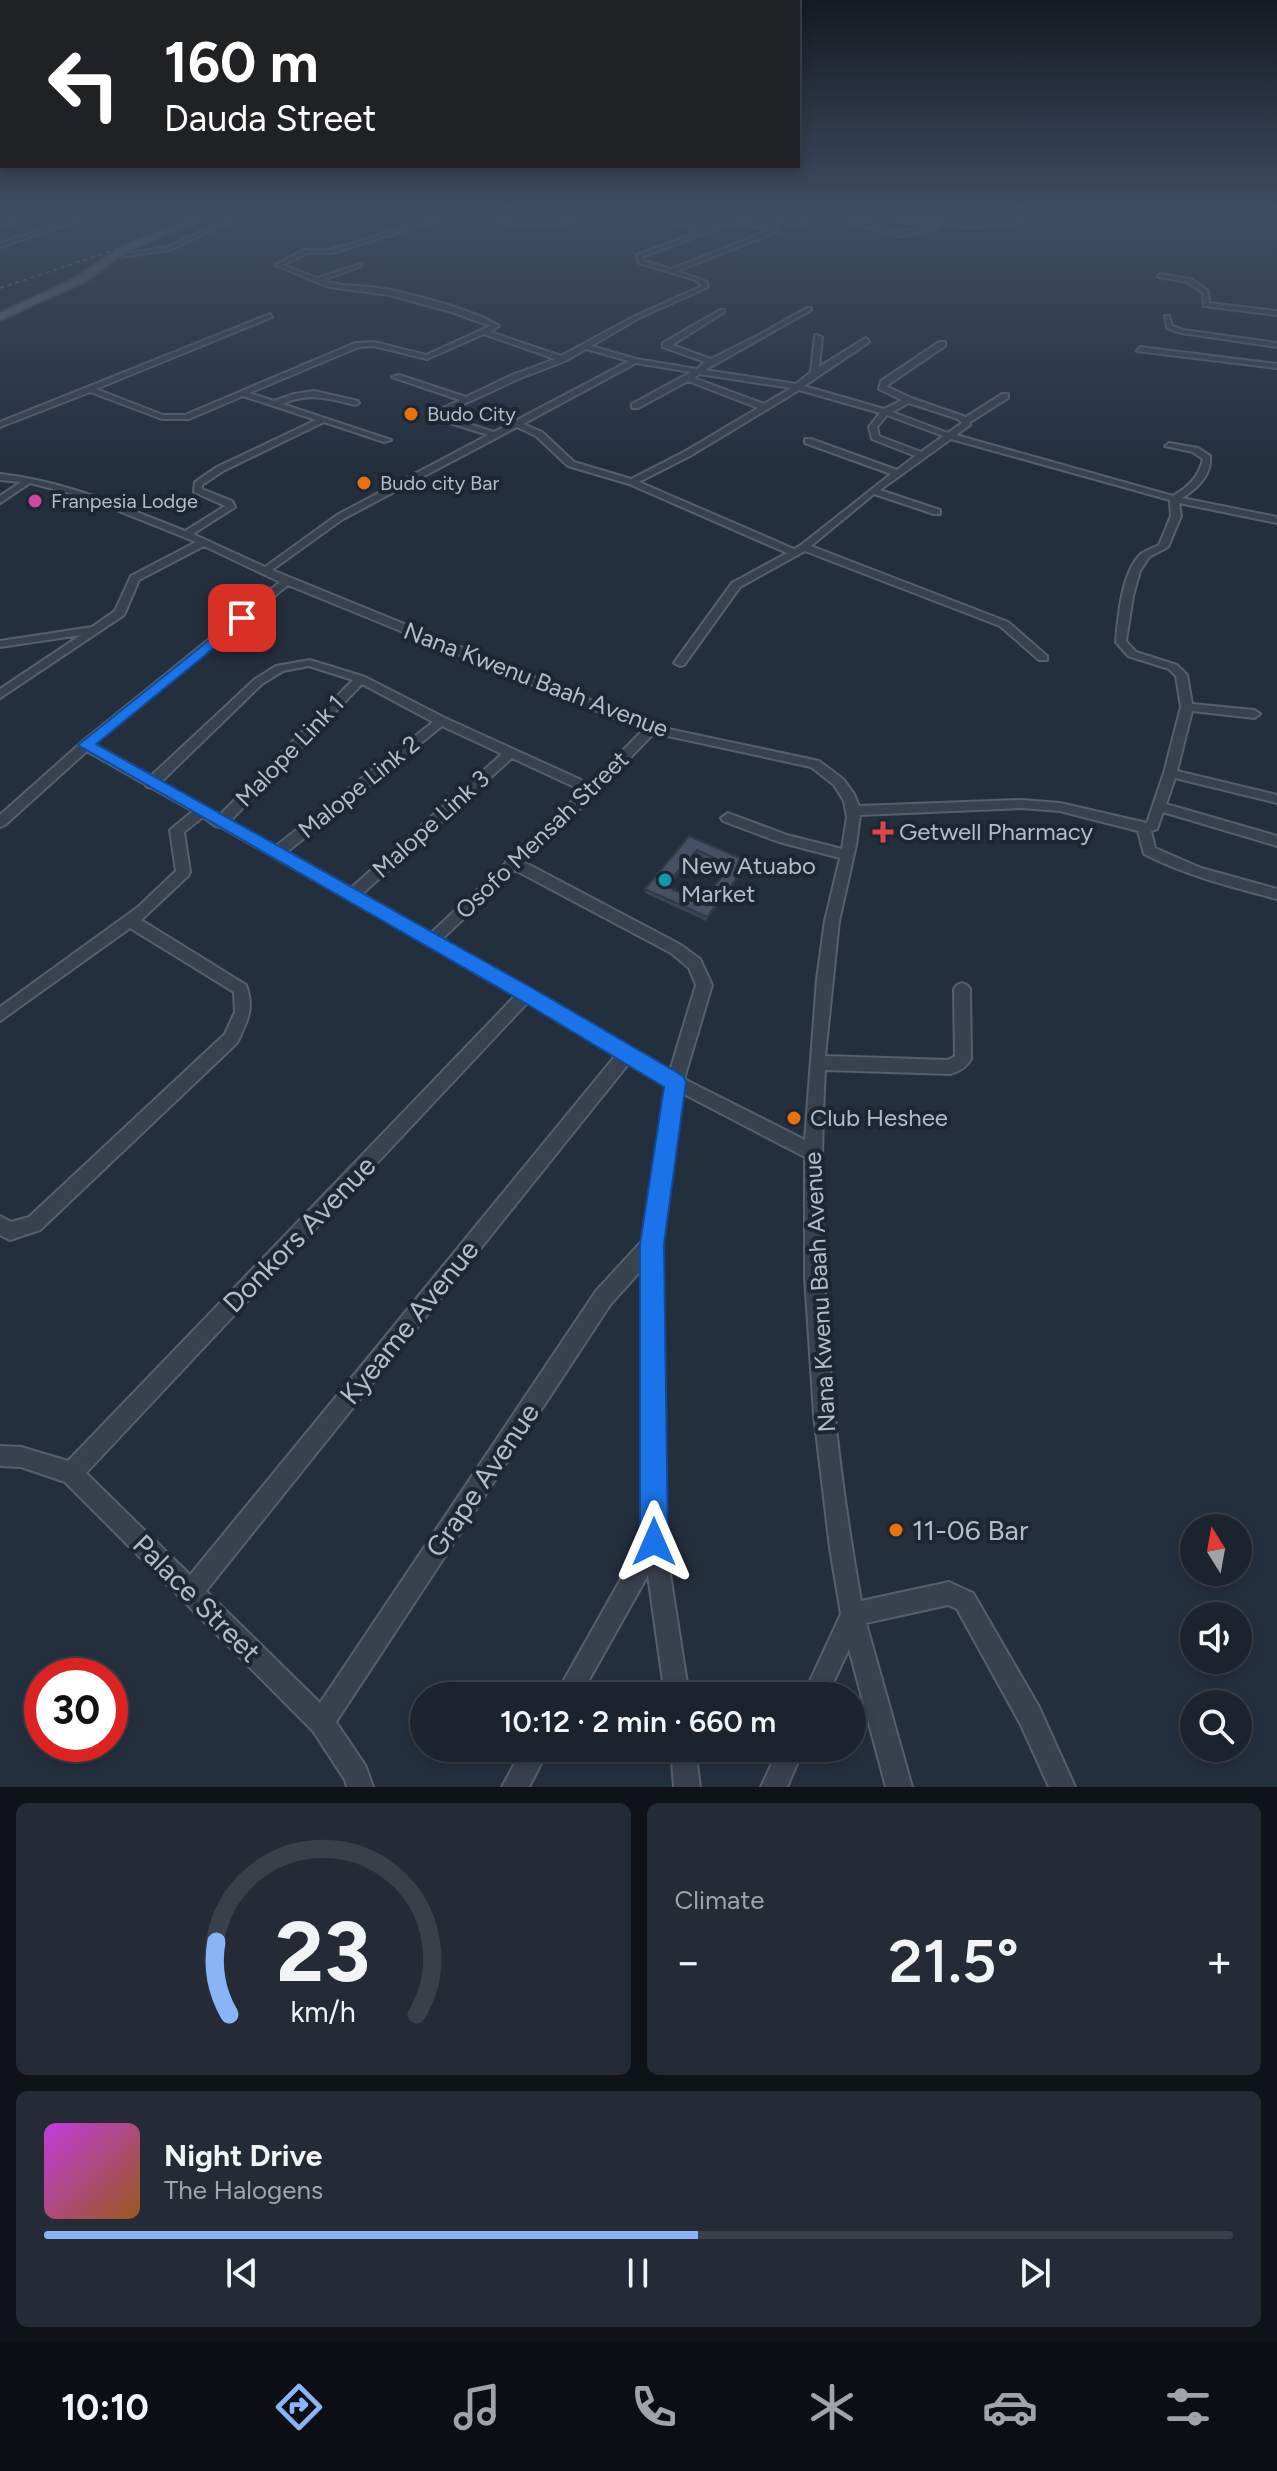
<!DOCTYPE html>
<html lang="en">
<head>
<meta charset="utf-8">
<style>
  :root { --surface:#1b232e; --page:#242b36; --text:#f1f3f6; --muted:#a0a4aa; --line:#39404a; --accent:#8ab4f8 }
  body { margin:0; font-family:Figtree,sans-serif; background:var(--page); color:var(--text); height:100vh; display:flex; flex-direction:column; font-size:30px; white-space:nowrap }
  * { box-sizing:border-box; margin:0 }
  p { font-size:26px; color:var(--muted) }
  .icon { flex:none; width:44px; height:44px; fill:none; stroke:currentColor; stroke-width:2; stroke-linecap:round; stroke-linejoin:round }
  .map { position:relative; height:1787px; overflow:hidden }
  .drawer { display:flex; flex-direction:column; gap:16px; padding:16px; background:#0f1319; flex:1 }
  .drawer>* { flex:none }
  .guide { position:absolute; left:0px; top:0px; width:800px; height:168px; box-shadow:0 4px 12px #0003,0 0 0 2px var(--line); background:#202124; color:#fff; overflow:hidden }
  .needle { width:52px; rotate:349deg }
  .tools { position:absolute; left:1180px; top:1514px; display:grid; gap:16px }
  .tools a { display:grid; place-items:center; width:72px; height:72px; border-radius:50%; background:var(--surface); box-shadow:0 4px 12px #0003,0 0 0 2px var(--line); font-size:40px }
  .speed { position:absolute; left:24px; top:1658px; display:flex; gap:16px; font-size:40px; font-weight:700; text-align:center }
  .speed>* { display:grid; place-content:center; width:104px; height:104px; border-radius:50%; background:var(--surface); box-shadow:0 4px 12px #0003,0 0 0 2px var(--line); line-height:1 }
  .speed .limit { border:12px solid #d22; background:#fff; color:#111 }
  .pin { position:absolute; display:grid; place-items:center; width:68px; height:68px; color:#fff; margin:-34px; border-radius:16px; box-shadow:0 4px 12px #0006 }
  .me { position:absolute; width:88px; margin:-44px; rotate:0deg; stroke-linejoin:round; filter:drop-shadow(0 0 6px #0008) }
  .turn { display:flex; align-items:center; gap:28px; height:168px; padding:0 32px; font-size:36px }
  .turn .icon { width:104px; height:104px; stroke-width:2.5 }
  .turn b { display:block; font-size:56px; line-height:68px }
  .big { font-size:60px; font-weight:600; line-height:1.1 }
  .drawer .card { flex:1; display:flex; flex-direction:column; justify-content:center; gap:12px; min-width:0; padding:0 28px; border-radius:12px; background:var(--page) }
  .drawer .dial { align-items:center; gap:0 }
  .dial svg { height:208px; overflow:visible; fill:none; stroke:var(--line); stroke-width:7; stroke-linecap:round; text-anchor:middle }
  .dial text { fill:var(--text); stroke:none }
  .song { display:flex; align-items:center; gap:24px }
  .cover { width:96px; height:96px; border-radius:12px; background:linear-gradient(135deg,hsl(290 70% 55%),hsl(30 70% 35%)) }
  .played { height:8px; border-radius:4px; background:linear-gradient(90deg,var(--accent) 55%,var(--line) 55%) }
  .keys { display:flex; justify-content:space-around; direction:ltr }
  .heat { display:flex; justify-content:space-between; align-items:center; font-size:44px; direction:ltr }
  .drawer .tiles { flex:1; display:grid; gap:16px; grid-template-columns:1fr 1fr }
  .card:last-child { grid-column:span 2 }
  .trip { position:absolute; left:410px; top:1682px; width:456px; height:80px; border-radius:40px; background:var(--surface); box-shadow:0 4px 12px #0003,0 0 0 2px var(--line); font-weight:600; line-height:80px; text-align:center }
  .dock { display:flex; height:128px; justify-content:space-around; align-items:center; background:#0b0e12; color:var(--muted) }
  .dock .icon { width:56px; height:56px }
  .dock .current { color:var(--accent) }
  .dock b { font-size:36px; color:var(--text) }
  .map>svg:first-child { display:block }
</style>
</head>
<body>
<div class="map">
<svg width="1277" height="1787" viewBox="0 0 1277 1787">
  <rect width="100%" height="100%" fill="#242f3e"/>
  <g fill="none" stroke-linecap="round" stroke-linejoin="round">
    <defs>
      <g id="street">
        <path d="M31,214H41L0,227V223Z"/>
        <path d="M89,214H98L0,247V243Z"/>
        <path d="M239,214H247L170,250L120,257L117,255L167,247Z"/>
        <path d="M448,214H457L332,253H307L283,265L317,278L361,264V266L323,280C339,287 355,285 372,287C406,292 472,309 499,326L490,332L561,356L635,316L702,286L696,280L639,263L637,255L700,232L652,214C670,214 692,231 707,229C724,227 739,214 756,214L742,220L779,229V231L677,271L707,282L708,287L639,318L591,346L636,359L697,369L705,362L663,347V343L720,310H724V312L672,345L711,359L759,335L807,308H811V310L705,370L796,384L811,372L815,335L822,337L819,367L866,338L869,342L804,386L884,409L902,400L879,389L881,381L939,342H945V346L886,386L911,398L966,417L1002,394H1008V398L970,422V425L956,435L1173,496C1189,486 1199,477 1203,459L1193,452L1165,446L1169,443L1198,448L1210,456C1212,475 1198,488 1182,498L1277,517V523L1179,503L1181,516L1168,547L1149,557L1140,571L1133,596L1126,641L1136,652L1177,665L1187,675L1192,704L1254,710L1260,714L1254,718L1192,711L1177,771L1277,795V803L1175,778L1166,804L1277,836V846L1163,812L1157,829L1151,831L1155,848L1201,868L1277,889V899C1232,887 1187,876 1144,854L1138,831L1060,811L1021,808L860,815L856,845L839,921L825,1056L948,1060L955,1056L954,989L957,985L962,983L967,985L970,989L971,1059C967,1067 959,1071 951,1074L825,1070C815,1248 830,1426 861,1601L949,1582L973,1593L1039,1707L1075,1787H1049L1021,1725L957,1609L948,1605L866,1623L912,1787H886L849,1649L827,1696H803L841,1614L830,1548L814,1414L805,1277V1157L682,1093L661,1244L665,1542L689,1696H665L648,1575L580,1696H555L643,1540V1268L610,1305L336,1722L365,1765L373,1787H347L345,1780L313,1731L65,1482L21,1467L0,1466V1446L21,1447L68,1461L516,995L221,827L215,826L203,817L184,832L190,872L188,876L141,920L246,985C255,1008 247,1022 237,1043L40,1230L10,1240L0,1235V1216L11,1222L29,1217L225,1034L235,1012L234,992L130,928L0,1021V1007L138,907L176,871L170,830L193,811L152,788L147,787L145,784L87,751L5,825L0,827V815L82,742L280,582L204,546L139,580L124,615L0,698V689L81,635L0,647V641L92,627L115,611L131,576L196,542L84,497L30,483L0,503V496L21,482L0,480V474C65,481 124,507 185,531L225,506L194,492L195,482L217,467L316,420L243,396L189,419H162L90,392L0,427V422L270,314L272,317L96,389L163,415H185L355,343L374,342L426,355L490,326L452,312L389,295L329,287L275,265L304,250H330ZM736,222L771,230L671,269L644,261L642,257ZM484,334L555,359L512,375L466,397L399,375L392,377L460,400L439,410L437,419L488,435L337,515L265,567L193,534L235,507L232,501L202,489V485L223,471L324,422L384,442L391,440L282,404C308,392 328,398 355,405L359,403L358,401L314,391L294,394L274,401L249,393L359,347L374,346L427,359ZM586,349L629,361L494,432L444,416L445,413L518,379L565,361ZM636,363L691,372L632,404V408H638L688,381L758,408L684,452L631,479L574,462L542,432L523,424ZM699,374L791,388L764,404L694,378ZM799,390L880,413L869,427L872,439L915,456L897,470L811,439H805V443L891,474L801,545L794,549L639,482L690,456ZM909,403L958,419L962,423L948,433L892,412ZM887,415L943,436L921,452L879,436L877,427ZM517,427L536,436L568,466L629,484L787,553L732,583L674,663L680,666L684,665L740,587L805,551L1000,626L1039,660H1047V656L1008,622L811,546L874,494L934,514H940V510L880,490L951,439L1170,500L1171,516L1159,545C1153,548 1146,550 1141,554C1122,571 1118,617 1116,642L1128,656L1169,669L1176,676L1181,707L1164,773L1147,823L1060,803L1021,800L859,806L854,794L843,779L819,761L654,726L272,570L343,519ZM288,585L643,730L590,784L445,718L365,677L310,660L276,666L254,680L151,776L94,744ZM309,666L353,680L220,815L161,782L262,684L283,671ZM362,684L433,722L276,846L230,821ZM442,726L502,754L351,888L287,852ZM654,733L811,767L834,785L844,801L847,817L842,849L787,835L728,813L721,818L723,821L779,842L840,858L825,921L817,979L805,1140L684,1079L712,985L700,959L681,945L524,862L596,793ZM512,758L583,791L512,857L507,859L506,863L431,933L362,894ZM515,870L671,953L689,968L696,985L670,1071L442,939ZM528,1002L616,1055L190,1575L86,1473ZM629,1063L666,1085L643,1240L596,1291L320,1703L206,1591Z"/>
        <path d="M474,214C497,214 520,222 543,223C561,223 573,214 586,214C556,235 507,225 474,214Z"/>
        <path d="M763,214L795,223L817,214H825L795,227L761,217Z"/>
        <path d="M855,214L912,219L941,218L963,223L1006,222L1028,214H1037L1007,226L963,227L941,222L912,223L858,216L856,221L900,232L937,225L940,227L900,236L850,223Z"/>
        <path d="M1160,274L1191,279L1208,291L1209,303L1277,311V315L1204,306L1203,293L1187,282L1158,277Z"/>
        <path d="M1165,316H1169L1172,326L1184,330L1277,343V347L1181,333L1167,328Z"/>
        <path d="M1140,347L1277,364V368L1137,351Z"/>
        <path d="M523,1748H549L529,1787H502Z"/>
        <path d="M671,1748H695L700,1787H674Z"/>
        <path d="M779,1748H804L787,1787H761Z"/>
      </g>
      <path id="primary" d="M202,214H215L129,250L84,282L0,320V313L76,278L123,246Z"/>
    </defs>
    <use href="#street" stroke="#565f6c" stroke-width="4"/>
    <use href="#primary" stroke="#414a57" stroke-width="4"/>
    <use href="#street" fill="#38414e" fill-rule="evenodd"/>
    <use href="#primary" fill="#56606e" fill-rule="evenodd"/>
    <path stroke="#5a6575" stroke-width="2" stroke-dasharray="4 4" stroke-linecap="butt" d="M0,288L223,214"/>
  </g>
  <path fill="#3b4654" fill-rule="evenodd" d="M689,836L749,862L748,866L706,921L645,893V889ZM697,855L728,870L700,902L668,887Z"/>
  <g fill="#303945">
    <path d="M697,850V855L665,890V886Z"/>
    <path d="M749,862L748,866L706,921L707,917Z"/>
  </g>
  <path fill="#455162" stroke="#303945" stroke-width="2" fill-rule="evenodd" d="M689,836L749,862L707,917L645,889ZM697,850L731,866L700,902L665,886Z"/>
  <linearGradient id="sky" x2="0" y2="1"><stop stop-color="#141a22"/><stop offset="0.46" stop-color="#3f4d63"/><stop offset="1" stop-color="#3f4d63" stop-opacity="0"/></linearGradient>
  <rect width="1277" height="465" fill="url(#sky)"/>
  <path fill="#1a73e8" stroke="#114b97" stroke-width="2" d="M242,614L249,618L247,621L96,744L534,989L683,1076L686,1082L664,1244L668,1542L664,1552L654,1556L644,1552L640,1542V1244L664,1087L520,1000L78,745Z"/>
  <g fill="#e8710a" stroke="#1d2633" stroke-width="3">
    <circle cx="411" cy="414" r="8"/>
    <circle cx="364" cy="483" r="8"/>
    <circle cx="794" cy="1118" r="8"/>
    <circle cx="896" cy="1530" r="8"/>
  </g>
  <circle fill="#d1479c" stroke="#1d2633" stroke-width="3" cx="35" cy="501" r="8"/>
  <path fill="#e0444e" stroke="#1d2633" stroke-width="3" d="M879 820h8v8h8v8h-8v8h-8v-8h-8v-8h8z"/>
  <circle fill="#0f9aa8" stroke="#1d2633" stroke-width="3" cx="665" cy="880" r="8"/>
  <g text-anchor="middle" stroke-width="8" stroke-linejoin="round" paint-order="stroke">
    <g font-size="20" fill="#b4bcc9" stroke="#1d2633" text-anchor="start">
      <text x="427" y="421">Budo City</text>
      <text x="380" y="490">Budo city Bar</text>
      <text x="51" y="508">Franpesia Lodge</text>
    </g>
    <g font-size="24" fill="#b4bcc9" stroke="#1d2633">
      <text transform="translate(536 680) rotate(21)" y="8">Nana Kwenu Baah Avenue</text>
      <text transform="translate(290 751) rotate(-46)" y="8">Malope Link 1</text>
      <text transform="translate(359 787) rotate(-39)" y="8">Malope Link 2</text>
      <text transform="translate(431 824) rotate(-42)" y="8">Malope Link 3</text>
      <text transform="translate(542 835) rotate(-44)" y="8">Osofo Mensah Street</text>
      <text transform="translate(820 1292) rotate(-93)" y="8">Nana Kwenu Baah Avenue</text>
    </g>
    <g font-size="24" fill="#b4bcc9" stroke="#1d2633" text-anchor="start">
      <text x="899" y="840">Getwell Pharmacy</text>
      <text x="681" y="874">New Atuabo<tspan x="681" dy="28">Market</tspan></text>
      <text x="810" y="1126">Club Heshee</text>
    </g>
    <g font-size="28" fill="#b4bcc9" stroke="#1d2633">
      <text transform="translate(299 1234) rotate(-46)" y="10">Donkors Avenue</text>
      <text transform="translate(409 1322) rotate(-51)" y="10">Kyeame Avenue</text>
      <text transform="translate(482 1480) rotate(-56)" y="10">Grape Avenue</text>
      <text transform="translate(197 1598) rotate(45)" y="10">Palace Street</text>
    </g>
    <g font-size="28" fill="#b4bcc9" stroke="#1d2633" text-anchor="start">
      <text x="912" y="1540">11-06 Bar</text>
    </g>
  </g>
</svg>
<div class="tools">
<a><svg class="needle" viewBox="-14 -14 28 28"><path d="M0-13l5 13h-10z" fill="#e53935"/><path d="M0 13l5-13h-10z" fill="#a0a4aa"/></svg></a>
<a><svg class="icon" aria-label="sound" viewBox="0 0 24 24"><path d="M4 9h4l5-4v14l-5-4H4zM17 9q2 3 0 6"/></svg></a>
<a><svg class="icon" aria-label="search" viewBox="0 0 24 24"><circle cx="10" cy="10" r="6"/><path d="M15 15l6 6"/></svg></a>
</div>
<div class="speed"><div class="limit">30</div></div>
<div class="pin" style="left:242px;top:618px;background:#d93025"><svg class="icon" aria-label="arrive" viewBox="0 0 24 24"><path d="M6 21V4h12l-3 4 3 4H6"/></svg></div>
<svg class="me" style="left:654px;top:1542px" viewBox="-20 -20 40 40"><path d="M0-17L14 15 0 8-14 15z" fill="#1a73e8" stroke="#fff" stroke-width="4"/></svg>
<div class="trip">10:12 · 2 min · 660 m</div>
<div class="guide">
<div class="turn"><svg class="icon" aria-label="left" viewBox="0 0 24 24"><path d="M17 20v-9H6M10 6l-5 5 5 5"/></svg><div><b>160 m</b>Dauda Street</div></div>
</div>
</div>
<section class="drawer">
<div class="tiles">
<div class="card dial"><svg viewBox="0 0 100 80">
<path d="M14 69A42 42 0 1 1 86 69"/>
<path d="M14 69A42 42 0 0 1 9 41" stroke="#8ab4f8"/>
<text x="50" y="56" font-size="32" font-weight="700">23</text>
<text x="50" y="72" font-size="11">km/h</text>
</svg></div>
<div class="card"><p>Climate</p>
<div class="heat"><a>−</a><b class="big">21.5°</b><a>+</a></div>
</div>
<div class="card">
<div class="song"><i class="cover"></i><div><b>Night Drive</b><p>The Halogens</p></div></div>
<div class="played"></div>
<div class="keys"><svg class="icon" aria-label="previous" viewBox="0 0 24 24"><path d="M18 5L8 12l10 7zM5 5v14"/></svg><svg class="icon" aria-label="pause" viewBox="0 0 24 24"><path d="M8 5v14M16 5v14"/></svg><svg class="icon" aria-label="next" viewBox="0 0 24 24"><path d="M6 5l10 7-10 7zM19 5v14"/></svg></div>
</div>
</div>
</section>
<nav class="dock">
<b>10:10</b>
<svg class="icon current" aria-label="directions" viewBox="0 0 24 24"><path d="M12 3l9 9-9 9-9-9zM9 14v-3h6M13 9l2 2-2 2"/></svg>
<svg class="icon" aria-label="music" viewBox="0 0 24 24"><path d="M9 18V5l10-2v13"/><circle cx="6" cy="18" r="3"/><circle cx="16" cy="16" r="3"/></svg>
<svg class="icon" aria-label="phone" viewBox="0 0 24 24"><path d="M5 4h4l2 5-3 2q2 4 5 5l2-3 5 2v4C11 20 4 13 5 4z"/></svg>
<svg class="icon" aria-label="climate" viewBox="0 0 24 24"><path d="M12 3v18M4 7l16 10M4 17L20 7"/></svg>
<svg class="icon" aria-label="car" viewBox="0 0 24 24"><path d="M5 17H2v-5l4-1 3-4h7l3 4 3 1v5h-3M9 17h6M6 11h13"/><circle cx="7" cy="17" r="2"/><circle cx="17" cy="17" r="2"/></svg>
<svg class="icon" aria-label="filters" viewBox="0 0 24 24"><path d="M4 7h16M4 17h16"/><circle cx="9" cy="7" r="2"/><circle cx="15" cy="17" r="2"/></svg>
</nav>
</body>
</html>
